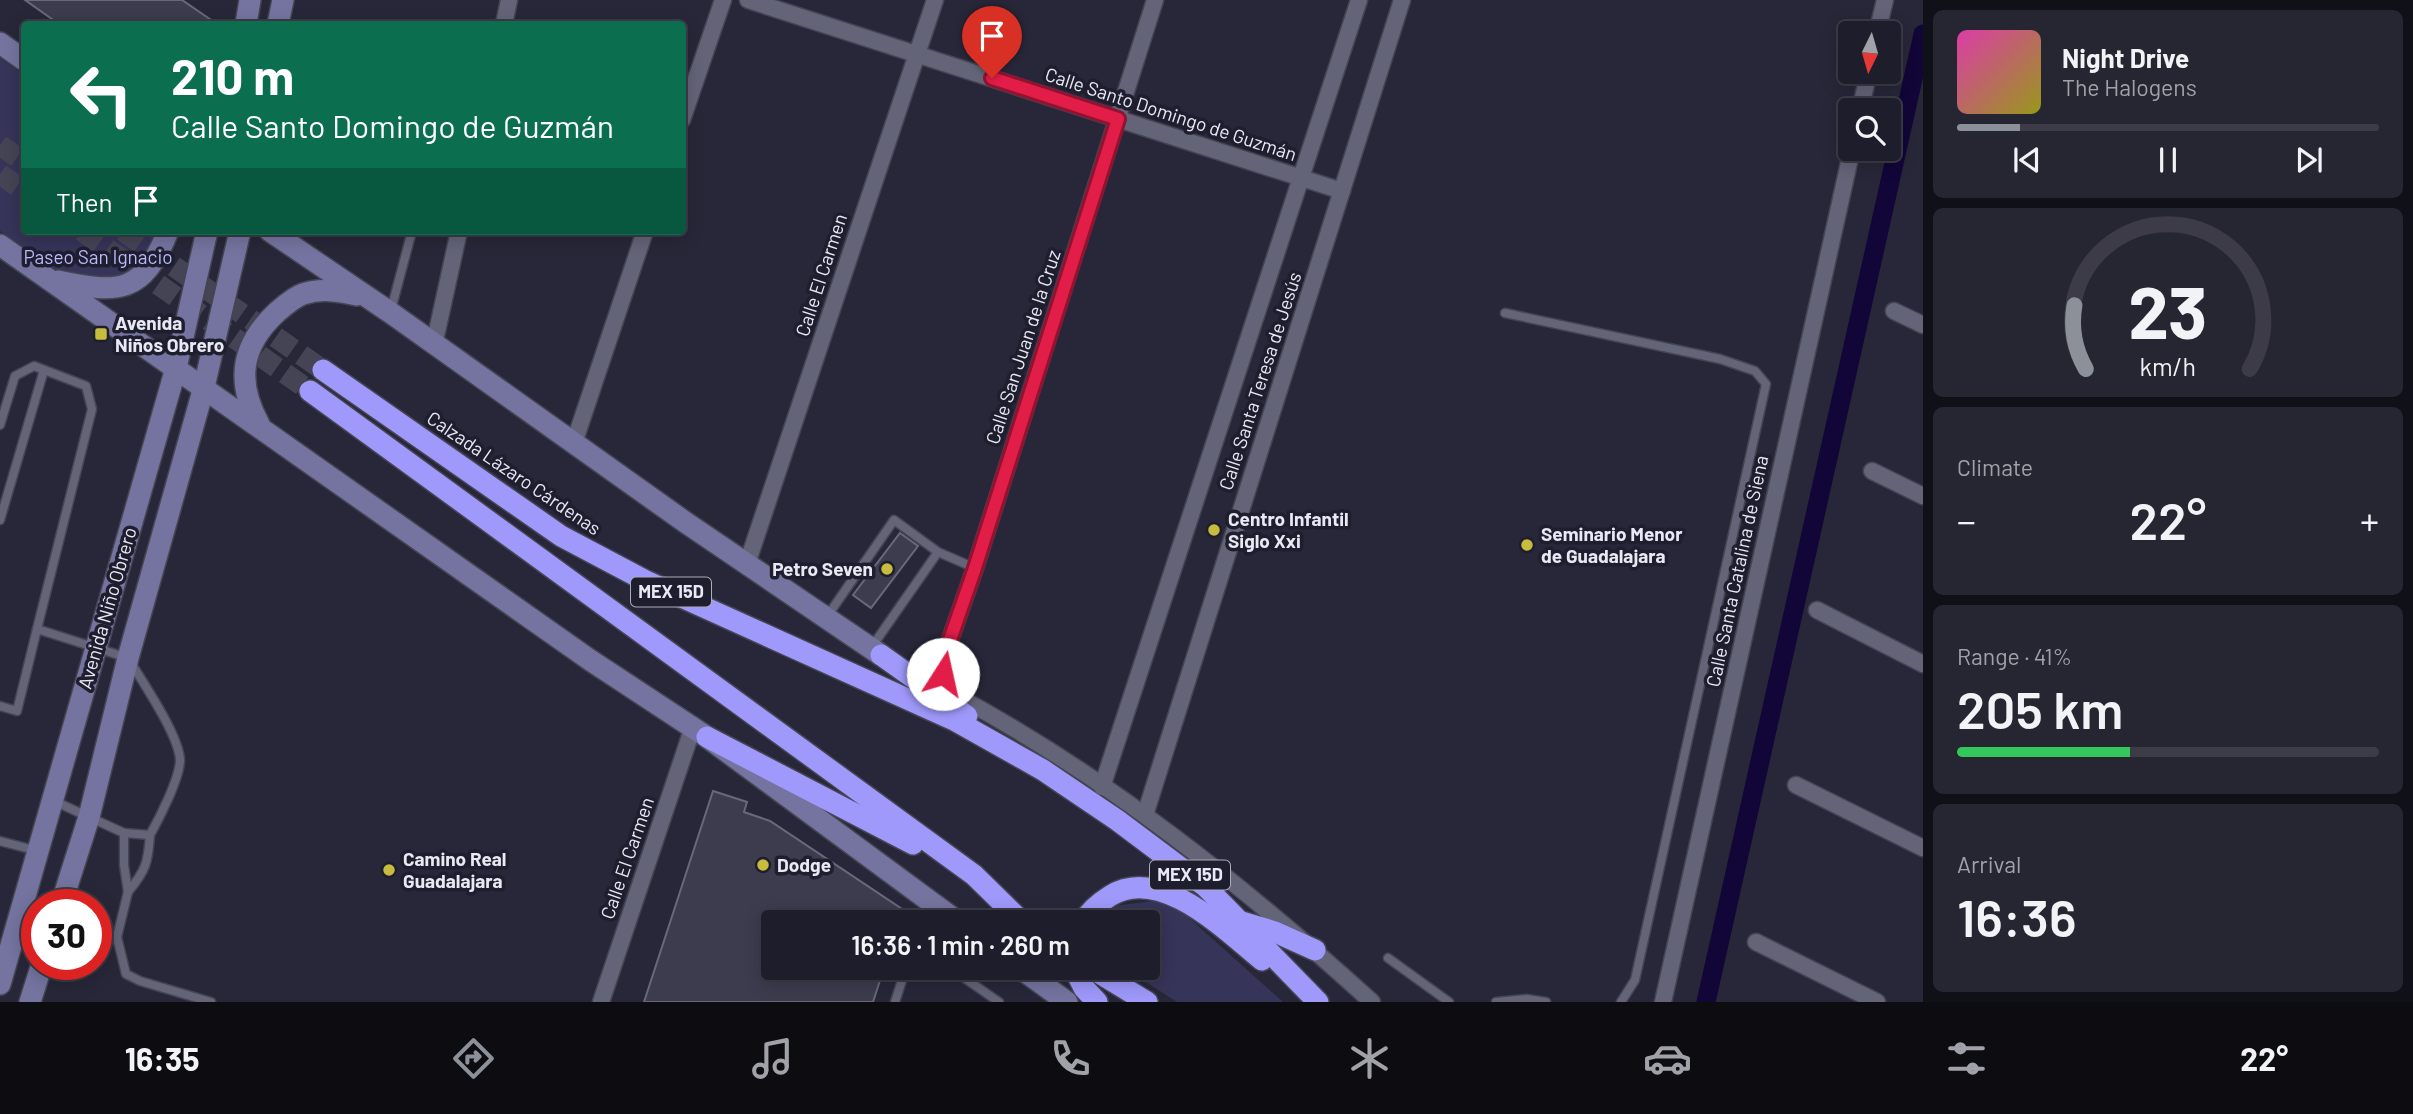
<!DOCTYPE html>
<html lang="en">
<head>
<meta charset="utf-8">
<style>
  :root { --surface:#1e1d2b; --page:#262633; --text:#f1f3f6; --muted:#a1a2a9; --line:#3c3b47; --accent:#8c9099 }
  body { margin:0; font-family:Barlow,sans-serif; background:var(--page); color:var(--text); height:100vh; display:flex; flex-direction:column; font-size:26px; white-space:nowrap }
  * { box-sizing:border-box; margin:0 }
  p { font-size:23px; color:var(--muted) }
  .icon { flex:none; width:38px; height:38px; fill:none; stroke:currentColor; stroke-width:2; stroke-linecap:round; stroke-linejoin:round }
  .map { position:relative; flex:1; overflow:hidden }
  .drawer { display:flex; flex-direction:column; gap:10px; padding:10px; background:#101018; width:490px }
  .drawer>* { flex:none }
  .banner { position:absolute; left:21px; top:21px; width:665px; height:214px; border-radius:7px; box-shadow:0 4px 18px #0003,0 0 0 2px var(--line); background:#0b6e4f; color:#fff; overflow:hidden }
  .needle { width:46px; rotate:185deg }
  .buttons { position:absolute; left:1838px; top:21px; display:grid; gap:14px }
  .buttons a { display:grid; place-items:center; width:63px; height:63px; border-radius:7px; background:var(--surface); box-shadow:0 4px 18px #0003,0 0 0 2px var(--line); font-size:35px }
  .speed { position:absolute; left:21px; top:889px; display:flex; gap:14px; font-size:35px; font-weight:700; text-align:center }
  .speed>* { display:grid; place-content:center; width:91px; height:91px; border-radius:50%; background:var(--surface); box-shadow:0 4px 18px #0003,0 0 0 2px var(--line); line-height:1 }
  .speed .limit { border:10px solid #d22; background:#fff; color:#111 }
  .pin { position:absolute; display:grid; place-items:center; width:60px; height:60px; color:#fff; margin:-72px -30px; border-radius:50% 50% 50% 0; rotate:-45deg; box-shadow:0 0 7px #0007 }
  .pin .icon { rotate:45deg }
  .me { position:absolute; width:77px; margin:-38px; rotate:10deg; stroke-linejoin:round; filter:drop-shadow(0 0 5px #0008) }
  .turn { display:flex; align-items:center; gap:24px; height:147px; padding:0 35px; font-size:32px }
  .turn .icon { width:91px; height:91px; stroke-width:2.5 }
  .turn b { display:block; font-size:49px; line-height:60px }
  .then { display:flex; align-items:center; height:66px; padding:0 35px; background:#0003; gap:14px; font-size:26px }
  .big { font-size:52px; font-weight:600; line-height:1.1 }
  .drawer .widget { flex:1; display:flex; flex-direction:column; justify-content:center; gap:10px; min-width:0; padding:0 24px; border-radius:10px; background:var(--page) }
  .drawer .dial { align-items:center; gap:0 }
  .dial svg { height:182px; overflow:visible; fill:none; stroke:var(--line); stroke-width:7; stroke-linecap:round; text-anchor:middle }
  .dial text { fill:var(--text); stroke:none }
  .song { display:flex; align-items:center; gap:21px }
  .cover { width:84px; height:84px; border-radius:10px; background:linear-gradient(135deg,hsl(320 70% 55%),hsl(60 70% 35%)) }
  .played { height:7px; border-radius:4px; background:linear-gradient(90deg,var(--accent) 15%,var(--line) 15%) }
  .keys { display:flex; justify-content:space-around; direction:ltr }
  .heat { display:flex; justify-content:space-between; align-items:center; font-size:38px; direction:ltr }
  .charge { height:10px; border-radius:5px; background:linear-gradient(90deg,#34c759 41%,var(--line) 0) }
  .trip { position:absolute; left:761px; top:910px; width:399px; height:70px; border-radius:7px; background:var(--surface); box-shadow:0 4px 18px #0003,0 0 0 2px var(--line); font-weight:600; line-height:70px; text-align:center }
  .menu { display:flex; height:112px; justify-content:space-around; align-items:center; background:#0c0c11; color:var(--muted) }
  .menu .icon { width:49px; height:49px }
  .menu .active { color:var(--accent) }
  .menu b { font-size:32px; color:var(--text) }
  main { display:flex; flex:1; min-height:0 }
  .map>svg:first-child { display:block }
</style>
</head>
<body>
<main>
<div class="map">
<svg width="1923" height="1002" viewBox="0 0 1923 1002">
  <rect width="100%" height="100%" fill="#282739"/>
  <g fill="#363458">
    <path d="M0,58L24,75V231H163L140,269L118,281L70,280L0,231Z"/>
    <path d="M1154,901L1177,907L1283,1002H1177L1124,968H1148V922H1094L1113,906Z"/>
  </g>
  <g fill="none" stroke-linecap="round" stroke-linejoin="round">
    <path stroke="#110637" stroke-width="19" d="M1706,1002L1923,34"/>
  </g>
  <g fill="#3c3c4e" stroke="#68687d" stroke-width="2">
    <path d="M25,0H182L217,24H59Z"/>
    <path d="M900,533L918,546L871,608L853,595Z"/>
    <path d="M713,791L747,802L744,812L770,821L902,909L898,922H774V968H884L873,1002H644Z"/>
  </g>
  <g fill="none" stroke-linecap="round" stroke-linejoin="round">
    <g stroke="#454455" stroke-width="21" stroke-dasharray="21 10" stroke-linecap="butt">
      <path d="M0,145L24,162"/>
      <path d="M0,174L24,191"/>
      <path d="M82,231L310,391"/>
      <path d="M123,231L323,370"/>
    </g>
    <defs>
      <g id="lane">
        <path d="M391,310L412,231"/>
        <path d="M1505,313L1720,359L1755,371L1766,384L1635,980L1621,1002"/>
        <path d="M0,425L15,376L34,366L86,386L92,409L37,629L128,658C142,681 179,735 180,760C180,778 159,819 150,835L124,833L54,801"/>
        <path d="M0,520L44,370"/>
        <path d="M938,552L975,568"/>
        <path d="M826,618L894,520L938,552L871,648"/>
        <path d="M0,706L17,711L37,629"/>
        <path d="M124,833V865L128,892L117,937L126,974L140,981L211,1002"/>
        <path d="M0,841L38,851"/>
        <path d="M128,892C146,870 148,863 150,835"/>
        <path d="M1388,958L1449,1002"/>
        <path d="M950,968L999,1002"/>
        <path d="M895,1002L906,968"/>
        <path d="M1496,1002L1527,999L1546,1002"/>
      </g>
      <g id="street">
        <path d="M748,0L1342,191"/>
        <path d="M504,24L509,0"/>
        <path d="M1877,33L1885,0"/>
        <path d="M1860,110L1869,72"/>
        <path d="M682,120L723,0"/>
        <path d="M1894,311L1923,325"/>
        <path d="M434,345L459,231"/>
        <path d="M574,443L645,231"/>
        <path d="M1872,471L1923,496"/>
        <path d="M747,564L935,0"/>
        <path d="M1817,610L1923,664"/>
        <path d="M955,695C1107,777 1244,886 1372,1002"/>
        <path d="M963,700C949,686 943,679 943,660L975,568L1155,0"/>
        <path d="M1796,785L1923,848"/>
        <path d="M1102,787L1359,0"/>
        <path d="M1145,815L1402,0"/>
        <path d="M1756,942L1877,1002"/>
        <path d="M601,1002L693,727"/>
        <path d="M1663,1002L1852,149"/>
      </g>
      <g id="secondary">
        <path d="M246,24L250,0"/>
        <path d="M278,24L283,0"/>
        <path d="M0,43L24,60"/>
        <path d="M270,231L391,313L685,522L881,655"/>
        <path d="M0,245L590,660L707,737L958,922"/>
        <path d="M58,281C119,294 143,294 168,231"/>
        <path d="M259,424C236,382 240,346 277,312C284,306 294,297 303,294C321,288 339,291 357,295"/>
        <path d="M61,905L89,817L128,658L204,387L240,231"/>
        <path d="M1020,968L1067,1002"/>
        <path d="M0,984L176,368L207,231"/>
        <path d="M30,1002L42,964"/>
      </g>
      <g id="highway">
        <path d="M323,370L561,536L646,581L956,721L1043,770L1117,820L1205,886L1318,1002"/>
        <path d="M310,391L974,875L1022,922"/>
        <path d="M881,655L967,716"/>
        <path d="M707,737L913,844"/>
        <path d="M1083,922C1090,910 1099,903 1110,896C1160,864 1226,931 1262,960"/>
        <path d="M1242,922L1275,932L1315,950"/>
        <path d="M1074,968L1084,988L1097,1002"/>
        <path d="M1091,968L1147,1002"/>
      </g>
    </defs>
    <use href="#lane" stroke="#454453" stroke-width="11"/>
    <use href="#street" stroke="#454453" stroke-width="19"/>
    <use href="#secondary" stroke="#454453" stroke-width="24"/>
    <use href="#highway" stroke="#454453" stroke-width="24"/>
    <use href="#lane" stroke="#646479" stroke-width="8"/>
    <use href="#street" stroke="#646479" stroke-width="16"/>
    <use href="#secondary" stroke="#7574a0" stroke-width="21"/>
    <use href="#highway" stroke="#9e99fa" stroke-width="21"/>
  </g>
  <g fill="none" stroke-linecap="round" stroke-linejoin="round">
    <defs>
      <path id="route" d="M943,674V660L975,568L1118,119L992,78"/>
    </defs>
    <use href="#route" stroke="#92132f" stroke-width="18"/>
    <use href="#route" stroke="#e11d48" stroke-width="12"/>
  </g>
  <g fill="#c6bc3d" stroke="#1e1e2f" stroke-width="2.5">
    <rect x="94" y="327" width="14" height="14" rx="3.5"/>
    <circle cx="1214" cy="530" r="7"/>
    <circle cx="1527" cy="545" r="7"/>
    <circle cx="887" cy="569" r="7"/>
    <circle cx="763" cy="865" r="7"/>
    <circle cx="389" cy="870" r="7"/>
  </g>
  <g text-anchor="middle" stroke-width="7" stroke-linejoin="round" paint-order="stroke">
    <g fill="#1e1e2f" stroke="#acacba" stroke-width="2">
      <rect x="631" y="577.5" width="80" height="29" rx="5"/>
      <rect x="1150" y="860.5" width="80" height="29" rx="5"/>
    </g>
    <g font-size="18" font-weight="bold" fill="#e9e9f5">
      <text x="671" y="598">MEX 15D</text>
      <text x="1190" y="881">MEX 15D</text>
    </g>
    <g font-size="19" fill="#e9e9f5" stroke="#1e1e2f">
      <text transform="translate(1171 114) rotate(18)" y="7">Calle Santo Domingo de Guzmán</text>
      <text transform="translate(821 275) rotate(-72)" y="7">Calle El Carmen</text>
      <text transform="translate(1023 347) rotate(-72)" y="7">Calle San Juan de la Cruz</text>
      <text transform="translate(1260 381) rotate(-72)" y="7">Calle Santa Teresa de Jesús</text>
      <text transform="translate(514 473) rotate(34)" y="7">Calzada Lázaro Cárdenas</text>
      <text transform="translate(1737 571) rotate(-78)" y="7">Calle Santa Catalina de Siena</text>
      <text transform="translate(107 608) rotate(-74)" y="7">Avenida Niño Obrero</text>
      <text transform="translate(627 858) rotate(-71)" y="7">Calle El Carmen</text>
    </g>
    <g font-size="19" fill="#bab9fd" stroke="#1e1e2f">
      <text x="98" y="264">Paseo San Ignacio</text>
    </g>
    <g font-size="19" font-weight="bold" fill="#e9e9f5" stroke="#1e1e2f" text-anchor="start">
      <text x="115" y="330">Avenida<tspan x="115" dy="22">Niños Obrero</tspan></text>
      <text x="1228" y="526">Centro Infantil<tspan x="1228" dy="22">Siglo Xxi</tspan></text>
      <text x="1541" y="541">Seminario Menor<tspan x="1541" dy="22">de Guadalajara</tspan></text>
      <text x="873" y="576" text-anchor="end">Petro Seven</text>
      <text x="403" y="866">Camino Real<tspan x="403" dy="22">Guadalajara</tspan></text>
      <text x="777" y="872">Dodge</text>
    </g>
  </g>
</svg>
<div class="buttons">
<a><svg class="needle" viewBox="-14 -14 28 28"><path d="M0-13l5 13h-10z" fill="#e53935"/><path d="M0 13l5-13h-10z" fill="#a1a2a9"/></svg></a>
<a><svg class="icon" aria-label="search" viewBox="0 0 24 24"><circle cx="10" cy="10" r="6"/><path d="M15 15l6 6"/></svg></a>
</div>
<div class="speed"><div class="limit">30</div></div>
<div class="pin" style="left:992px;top:78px;background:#d93025"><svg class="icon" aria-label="arrive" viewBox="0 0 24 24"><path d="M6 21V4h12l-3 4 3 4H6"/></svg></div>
<svg class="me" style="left:943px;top:674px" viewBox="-20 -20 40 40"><circle r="19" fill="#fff"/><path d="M0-13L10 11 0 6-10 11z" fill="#e11d48"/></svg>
<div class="trip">16:36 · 1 min · 260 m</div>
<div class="banner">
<div class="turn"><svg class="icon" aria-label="left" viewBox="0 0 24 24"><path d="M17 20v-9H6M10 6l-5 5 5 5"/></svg><div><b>210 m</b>Calle Santo Domingo de Guzmán</div></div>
<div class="then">Then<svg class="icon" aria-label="arrive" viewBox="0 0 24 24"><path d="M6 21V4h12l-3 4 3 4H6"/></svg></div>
</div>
</div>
<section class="drawer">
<div class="widget">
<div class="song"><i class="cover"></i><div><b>Night Drive</b><p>The Halogens</p></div></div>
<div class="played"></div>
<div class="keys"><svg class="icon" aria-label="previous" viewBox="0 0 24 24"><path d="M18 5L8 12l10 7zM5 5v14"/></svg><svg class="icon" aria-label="pause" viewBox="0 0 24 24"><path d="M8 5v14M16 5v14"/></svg><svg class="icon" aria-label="next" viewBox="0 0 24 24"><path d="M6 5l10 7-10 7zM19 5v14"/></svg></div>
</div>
<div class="widget dial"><svg viewBox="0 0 100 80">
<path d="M14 69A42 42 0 1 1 86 69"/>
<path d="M14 69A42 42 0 0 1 9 41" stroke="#8c9099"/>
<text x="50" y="56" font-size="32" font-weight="700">23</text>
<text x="50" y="72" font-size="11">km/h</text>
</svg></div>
<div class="widget"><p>Climate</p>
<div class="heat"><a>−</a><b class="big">22°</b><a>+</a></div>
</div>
<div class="widget"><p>Range · 41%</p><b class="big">205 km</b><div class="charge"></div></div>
<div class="widget"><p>Arrival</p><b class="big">16:36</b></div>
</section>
</main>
<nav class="menu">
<b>16:35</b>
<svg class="icon active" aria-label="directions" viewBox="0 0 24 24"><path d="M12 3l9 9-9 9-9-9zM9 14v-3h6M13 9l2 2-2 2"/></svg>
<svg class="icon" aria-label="music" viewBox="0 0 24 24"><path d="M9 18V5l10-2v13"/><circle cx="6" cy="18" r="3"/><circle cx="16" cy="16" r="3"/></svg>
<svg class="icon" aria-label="phone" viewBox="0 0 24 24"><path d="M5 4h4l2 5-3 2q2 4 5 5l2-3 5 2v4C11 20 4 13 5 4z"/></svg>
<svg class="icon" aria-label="climate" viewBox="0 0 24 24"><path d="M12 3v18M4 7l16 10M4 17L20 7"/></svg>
<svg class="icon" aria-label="car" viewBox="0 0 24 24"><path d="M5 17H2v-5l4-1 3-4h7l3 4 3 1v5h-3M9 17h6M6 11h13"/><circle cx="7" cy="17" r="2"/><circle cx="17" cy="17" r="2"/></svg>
<svg class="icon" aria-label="filters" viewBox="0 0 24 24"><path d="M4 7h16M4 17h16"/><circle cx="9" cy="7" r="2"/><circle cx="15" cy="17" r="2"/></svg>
<b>22°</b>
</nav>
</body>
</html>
